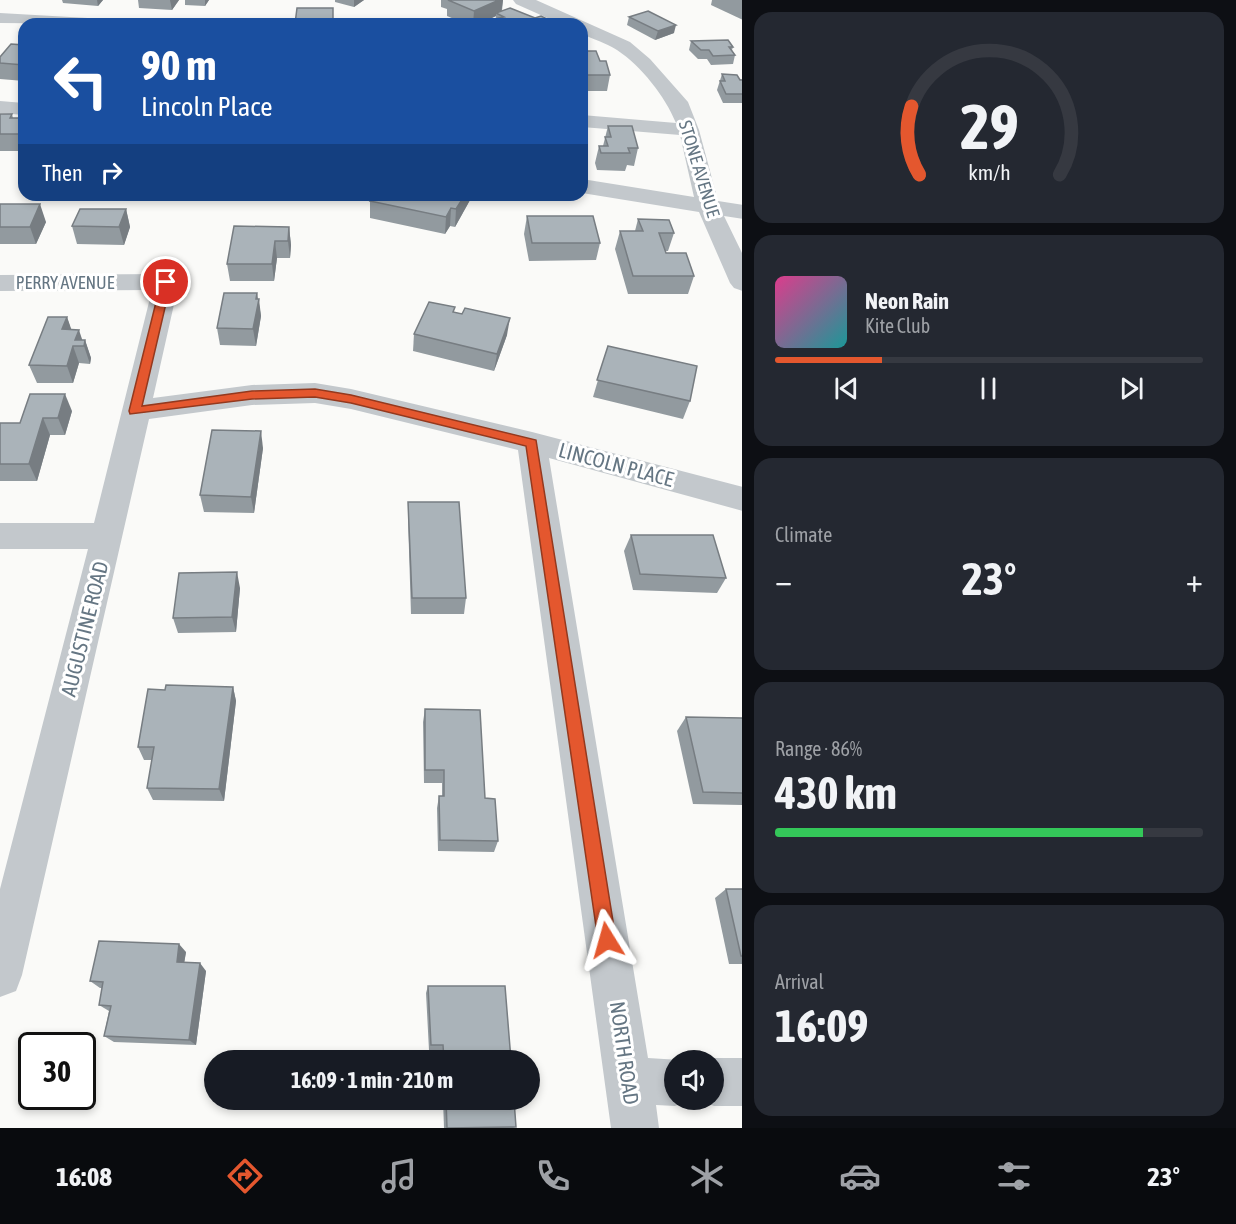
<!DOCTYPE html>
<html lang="en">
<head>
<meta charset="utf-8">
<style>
  :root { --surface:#171b24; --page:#242831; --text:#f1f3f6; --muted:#9ea1a6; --line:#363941; --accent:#e4572e }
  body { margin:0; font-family:"Asap Condensed",sans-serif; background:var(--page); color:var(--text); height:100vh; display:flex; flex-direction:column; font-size:22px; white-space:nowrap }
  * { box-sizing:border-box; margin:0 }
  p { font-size:20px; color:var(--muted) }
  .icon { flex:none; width:33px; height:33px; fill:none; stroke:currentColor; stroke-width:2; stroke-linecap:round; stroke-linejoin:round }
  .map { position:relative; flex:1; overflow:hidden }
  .side { display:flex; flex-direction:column; gap:12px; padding:12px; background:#0d0f14; width:494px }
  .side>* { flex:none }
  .banner { position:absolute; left:18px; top:18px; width:570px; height:183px; border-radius:18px; box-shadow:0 3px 9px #0003; background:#1a4fa0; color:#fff; overflow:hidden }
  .tools { position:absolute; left:664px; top:1050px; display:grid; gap:12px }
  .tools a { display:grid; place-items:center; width:60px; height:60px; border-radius:50%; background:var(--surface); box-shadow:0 3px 9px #0003; font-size:30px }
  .speed { position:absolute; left:18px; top:1032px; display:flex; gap:12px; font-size:30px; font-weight:700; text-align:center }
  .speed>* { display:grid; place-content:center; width:78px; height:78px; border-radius:50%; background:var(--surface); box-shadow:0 3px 9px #0003; line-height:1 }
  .speed .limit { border:3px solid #111; border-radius:9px; background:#fff; color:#111 }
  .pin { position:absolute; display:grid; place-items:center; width:51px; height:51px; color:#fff; margin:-26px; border:3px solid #fff; border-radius:50%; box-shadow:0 2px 6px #0007 }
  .me { position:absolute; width:66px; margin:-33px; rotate:352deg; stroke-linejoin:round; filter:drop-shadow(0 0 4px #0008) }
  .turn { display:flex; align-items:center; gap:21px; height:126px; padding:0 24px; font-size:27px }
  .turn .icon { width:78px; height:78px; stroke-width:2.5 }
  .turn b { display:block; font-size:42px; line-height:51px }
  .then { display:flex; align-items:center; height:57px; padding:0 24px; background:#0003; gap:12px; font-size:22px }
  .big { font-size:45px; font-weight:700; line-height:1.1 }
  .side .tile { flex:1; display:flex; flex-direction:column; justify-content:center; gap:9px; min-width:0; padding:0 21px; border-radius:18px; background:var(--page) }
  .side .dial { align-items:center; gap:0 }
  .dial svg { height:156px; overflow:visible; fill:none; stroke:var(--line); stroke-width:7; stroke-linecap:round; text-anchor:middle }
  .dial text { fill:var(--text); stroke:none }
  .song { display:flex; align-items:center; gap:18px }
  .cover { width:72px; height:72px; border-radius:9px; background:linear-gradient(135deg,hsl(330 70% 55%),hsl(180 70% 35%)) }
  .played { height:6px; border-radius:3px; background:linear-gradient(90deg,var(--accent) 25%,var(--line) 25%) }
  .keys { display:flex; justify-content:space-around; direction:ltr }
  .heat { display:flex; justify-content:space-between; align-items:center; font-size:33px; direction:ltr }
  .charge { height:9px; border-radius:4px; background:linear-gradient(90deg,#34c759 86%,var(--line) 0) }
  .trip { position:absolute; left:204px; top:1050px; width:336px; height:60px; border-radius:30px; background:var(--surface); box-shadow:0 3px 9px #0003; font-weight:700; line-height:60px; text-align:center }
  .menu { display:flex; height:96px; justify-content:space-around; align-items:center; background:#090b0e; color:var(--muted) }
  .menu .icon { width:42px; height:42px }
  .menu .on { color:var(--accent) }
  .menu b { font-size:27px; color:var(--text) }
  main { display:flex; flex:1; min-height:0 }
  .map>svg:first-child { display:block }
</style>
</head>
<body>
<main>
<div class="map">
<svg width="743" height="1128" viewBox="0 0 743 1128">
  <rect width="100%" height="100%" fill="#fafaf8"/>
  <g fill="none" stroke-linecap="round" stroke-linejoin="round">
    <g fill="#c3c8cc" fill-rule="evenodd">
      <path d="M513,0H536L630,42L650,59L688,102L699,130L718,201L743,205V219L724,216L743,255V291L734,288L730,283L699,212L582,193V179L694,197L680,135L582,127V115L676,123C665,96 641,66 617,50C606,43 593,39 582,34V24H561L516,4Z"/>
      <path d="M0,13L105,19L111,20L114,24L0,23Z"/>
      <path d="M0,101L24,103V115L0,113Z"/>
      <path d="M166,274L175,277L179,282L153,398L252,385L315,383L351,389L532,432L743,487V511L549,458L648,1058L680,1060H675V1100H690L675,1106L656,1105L659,1128H611L518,450L351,409L315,403L252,405L149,419L22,975L16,991L0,997V889L88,549H0V523H94L152,290L0,291V275Z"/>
      <path d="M714,1058H743V1106H714L699,1100H714V1060H709Z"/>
    </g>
  </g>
  <g fill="#929a9f">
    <path d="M62,0H103L98,6L63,3Z"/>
    <path d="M138,0H179L172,10L139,8Z"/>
    <path d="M185,0H209L205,6L185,5Z"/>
    <path d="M335,0H364L354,7L335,2Z"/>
    <path d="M441,0H503L502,11L535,18L557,24H495L496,16L479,24H466L447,16V9L441,7Z"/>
    <path d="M712,0H743V20L711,5Z"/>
    <path d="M629,17L674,33L655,40L627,25Z"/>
    <path d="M691,41L733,47L732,50L735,55L733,64L711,65L707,59H698L689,50Z"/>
    <path d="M24,45V81L0,79V57Z"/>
    <path d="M582,51L610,75L607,91H582Z"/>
    <path d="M722,74L743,80V103H723L717,90Z"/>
    <path d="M0,114H12L13,118H24V151H0Z"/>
    <path d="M608,126L638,148L634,166L627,165L625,171L597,170L595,163L599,146H603Z"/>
    <path d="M374,195H470V200L455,227L450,226L445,234L370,218V201Z"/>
    <path d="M0,204L46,222L36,244H0Z"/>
    <path d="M126,209L130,227L124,245L77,244L72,226Z"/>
    <path d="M527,216L600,243L596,260L529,261L524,234Z"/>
    <path d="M638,219L674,233L668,251H665L666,253L694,276L688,294H628L615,249L620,231H635Z"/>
    <path d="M289,227L291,245L290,258H277L274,281H230L227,264Z"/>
    <path d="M257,293L261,316L256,346L220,345L217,328Z"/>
    <path d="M454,312L462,314L507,335L494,371L413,351L414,334Z"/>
    <path d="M67,317L71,330L82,340H85L91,358L90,364L79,363L73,383H37L29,365Z"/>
    <path d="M608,346L690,401L683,419L593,397Z"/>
    <path d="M72,411L65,435H50L37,481H0V423H20Z"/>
    <path d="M263,448L254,513L204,512L200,495Z"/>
    <path d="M408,502L466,598L464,614H411L408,519Z"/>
    <path d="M631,535L726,578L717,593L633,590L624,551Z"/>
    <path d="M240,588L236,632L178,633L173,618Z"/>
    <path d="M233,687L236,701L224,801L153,800L147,788L152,760H144L138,747L165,690Z"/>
    <path d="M425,709L485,798L498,841L494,852L438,851L437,808L439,796H442V783H424L423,722Z"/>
    <path d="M686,717L743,718V805L693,804L677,731Z"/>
    <path d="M726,889H743V964H729L715,898Z"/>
    <path d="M186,952L184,963L206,971L196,1045L114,1042L104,1036L109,1011L99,1005L102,988H100L90,981Z"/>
    <path d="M428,986L511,1060H441L440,1050H429L426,993Z"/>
    <path d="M443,1100H514L516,1127L513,1128H444Z"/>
  </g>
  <g fill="#777d82">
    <path d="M97,0H103L98,6Z"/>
    <path d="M170,0H179L172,10Z"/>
    <path d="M205,0H209L205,6Z"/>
    <path d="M354,0H364L354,7Z"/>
    <path d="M499,0H503L501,14L496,13V16L479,24H473L474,11Z"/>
    <path d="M676,25L674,33L655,40L658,31Z"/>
    <path d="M465,195H470V200L455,227L456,209Z"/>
    <path d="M40,204L46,222L36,244L30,227Z"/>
    <path d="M451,208L450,226L445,234L446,217Z"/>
    <path d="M126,209L130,227L124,245L119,227Z"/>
    <path d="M289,227L291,245L290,258L288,241Z"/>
    <path d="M275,241L277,258L274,281L272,264Z"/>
    <path d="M257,293L258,303L259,299L261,316L256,346L253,329Z"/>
    <path d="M67,317L73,334L62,329Z"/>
    <path d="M510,318L507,335L494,371L497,354Z"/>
    <path d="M79,330L84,345L85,340L91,358L90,364L84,346L75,340Z"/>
    <path d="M73,346L79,363L73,383L67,366Z"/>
    <path d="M65,394L72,411L65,435L58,418Z"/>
    <path d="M43,418L50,435L37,481L29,464Z"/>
    <path d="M261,431L263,448L254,513L251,497Z"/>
    <path d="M237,572L240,588L236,632L232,617Z"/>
    <path d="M233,687L236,701L224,801L219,789Z"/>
    <path d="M179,944L186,952L183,970L177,962Z"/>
    <path d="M200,963L206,971L196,1045L189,1040Z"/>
  </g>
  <g fill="#aab3b9" stroke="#777d82" stroke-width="1.5">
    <path d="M448,0H499L474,11Z"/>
    <path d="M297,8H333V24H295Z"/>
    <path d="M510,8L535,18L541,16L557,24H511L499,18L504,17L496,13Z"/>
    <path d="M648,11L676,25L658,31L629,17Z"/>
    <path d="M728,40L733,47H729L735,55L713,56L709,50H701L691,41Z"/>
    <path d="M11,44L24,45V65L0,63V57Z"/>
    <path d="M582,51H596L600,61H606L610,75H582Z"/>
    <path d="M722,74L737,75L740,80H743V94H726L720,81H725Z"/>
    <path d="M0,114H12L10,118H24V134H0Z"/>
    <path d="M608,126H632L638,148H628L630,153H601L599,146H608L605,137H611Z"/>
    <path d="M374,195H465L456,209L451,208L446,217L370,201Z"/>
    <path d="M0,204H40L30,227H0Z"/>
    <path d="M80,209H126L119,227L72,226Z"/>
    <path d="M527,216H593L600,243H532Z"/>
    <path d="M638,219L669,220L674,233H659L666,253H686L694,276H633L620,231H643Z"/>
    <path d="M234,226L289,227L288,241H275L272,264H227Z"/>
    <path d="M224,293H257L256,299H259L253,329L217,328Z"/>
    <path d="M429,302L455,307L453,312L462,314L465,308L510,318L497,354L414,334Z"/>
    <path d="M48,317H67L62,329L79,330L75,340H85L84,346H73L67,366L29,365Z"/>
    <path d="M608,346L697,366L690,401L597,380Z"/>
    <path d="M30,394H65L58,418H43L29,464H0V423H20Z"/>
    <path d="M212,430L261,431L251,497L200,495Z"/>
    <path d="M408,502H459L466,598H412Z"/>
    <path d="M631,535H713L726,578L640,574Z"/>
    <path d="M237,572L232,617L173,618L179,573Z"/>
    <path d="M166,685L233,687L219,789L147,788L154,747H138L148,689L165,690Z"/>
    <path d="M425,709L480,710L485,798L495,799L498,841L440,840L439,796H444V770H425Z"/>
    <path d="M686,717L743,718V793L703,792Z"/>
    <path d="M726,889H743V956H741Z"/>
    <path d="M99,941L179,944L177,962L200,963L189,1040L104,1036L111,1006L99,1005L103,982L90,981Z"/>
    <path d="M428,986H505L511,1060H444L443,1045H431Z"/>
    <path d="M446,1100H514L516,1127L447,1128Z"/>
  </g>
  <path fill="#e4572e" stroke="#94391e" stroke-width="1.5" d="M166,279L171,282L142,406L252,391L315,389L351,395L536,440L616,940L613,946L607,949L600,946L598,940L526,446L351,403L315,397L252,399L130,414L129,411L161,282Z"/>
  <g text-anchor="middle" stroke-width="6" stroke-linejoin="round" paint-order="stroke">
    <g font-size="18" fill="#657683" stroke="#fff">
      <text transform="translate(699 169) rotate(73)" y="6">STONE AVENUE</text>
      <text x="65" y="289">PERRY AVENUE</text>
    </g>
    <g font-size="21" fill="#657683" stroke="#fff">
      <text transform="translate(616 465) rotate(15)" y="7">LINCOLN PLACE</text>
      <text transform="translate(85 629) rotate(-76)" y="7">AUGUSTINE ROAD</text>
      <text transform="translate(624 1053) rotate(82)" y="7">NORTH ROAD</text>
    </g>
  </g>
</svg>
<div class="tools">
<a><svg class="icon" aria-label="sound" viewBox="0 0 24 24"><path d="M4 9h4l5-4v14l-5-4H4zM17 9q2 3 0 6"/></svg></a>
</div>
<div class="speed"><div class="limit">30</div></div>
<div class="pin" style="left:166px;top:282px;background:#d93025"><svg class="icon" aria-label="arrive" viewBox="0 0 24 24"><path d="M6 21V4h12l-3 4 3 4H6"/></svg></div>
<svg class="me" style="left:607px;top:940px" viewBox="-20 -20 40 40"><path d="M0-17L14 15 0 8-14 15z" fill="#e4572e" stroke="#fff" stroke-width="4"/></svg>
<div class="trip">16:09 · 1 min · 210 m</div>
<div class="banner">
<div class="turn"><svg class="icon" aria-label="left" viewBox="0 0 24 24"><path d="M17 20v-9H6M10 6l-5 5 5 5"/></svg><div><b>90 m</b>Lincoln Place</div></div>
<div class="then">Then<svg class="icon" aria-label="right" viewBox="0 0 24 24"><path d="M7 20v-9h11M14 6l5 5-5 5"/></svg></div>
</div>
</div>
<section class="side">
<div class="tile dial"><svg viewBox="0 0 100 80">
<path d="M14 69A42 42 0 1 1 86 69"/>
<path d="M14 69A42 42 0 0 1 10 34" stroke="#e4572e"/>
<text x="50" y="56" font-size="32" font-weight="700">29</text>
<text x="50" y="72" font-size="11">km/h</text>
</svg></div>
<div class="tile">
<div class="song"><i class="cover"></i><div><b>Neon Rain</b><p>Kite Club</p></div></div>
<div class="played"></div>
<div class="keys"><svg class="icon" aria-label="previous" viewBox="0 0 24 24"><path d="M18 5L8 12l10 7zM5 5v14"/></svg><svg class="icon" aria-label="pause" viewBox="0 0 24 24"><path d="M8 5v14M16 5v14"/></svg><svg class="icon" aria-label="next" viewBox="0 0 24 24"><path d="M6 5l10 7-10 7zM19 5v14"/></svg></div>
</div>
<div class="tile"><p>Climate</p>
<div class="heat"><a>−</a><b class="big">23°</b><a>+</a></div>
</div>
<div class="tile"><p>Range · 86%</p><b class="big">430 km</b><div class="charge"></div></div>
<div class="tile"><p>Arrival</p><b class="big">16:09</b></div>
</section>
</main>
<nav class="menu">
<b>16:08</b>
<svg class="icon on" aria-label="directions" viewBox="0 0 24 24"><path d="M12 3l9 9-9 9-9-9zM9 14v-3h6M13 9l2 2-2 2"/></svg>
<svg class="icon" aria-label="music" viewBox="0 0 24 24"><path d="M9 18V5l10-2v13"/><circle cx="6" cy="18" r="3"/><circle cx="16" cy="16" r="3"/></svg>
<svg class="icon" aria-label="phone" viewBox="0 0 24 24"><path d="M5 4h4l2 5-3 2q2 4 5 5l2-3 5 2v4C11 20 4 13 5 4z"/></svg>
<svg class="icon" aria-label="climate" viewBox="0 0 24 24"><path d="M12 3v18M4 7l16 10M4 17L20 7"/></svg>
<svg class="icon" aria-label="car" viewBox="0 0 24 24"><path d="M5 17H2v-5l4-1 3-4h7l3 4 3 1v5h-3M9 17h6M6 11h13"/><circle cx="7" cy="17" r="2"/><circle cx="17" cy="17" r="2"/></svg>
<svg class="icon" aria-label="filters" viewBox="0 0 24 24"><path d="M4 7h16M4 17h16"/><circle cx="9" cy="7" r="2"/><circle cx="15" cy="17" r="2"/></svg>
<b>23°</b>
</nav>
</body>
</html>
